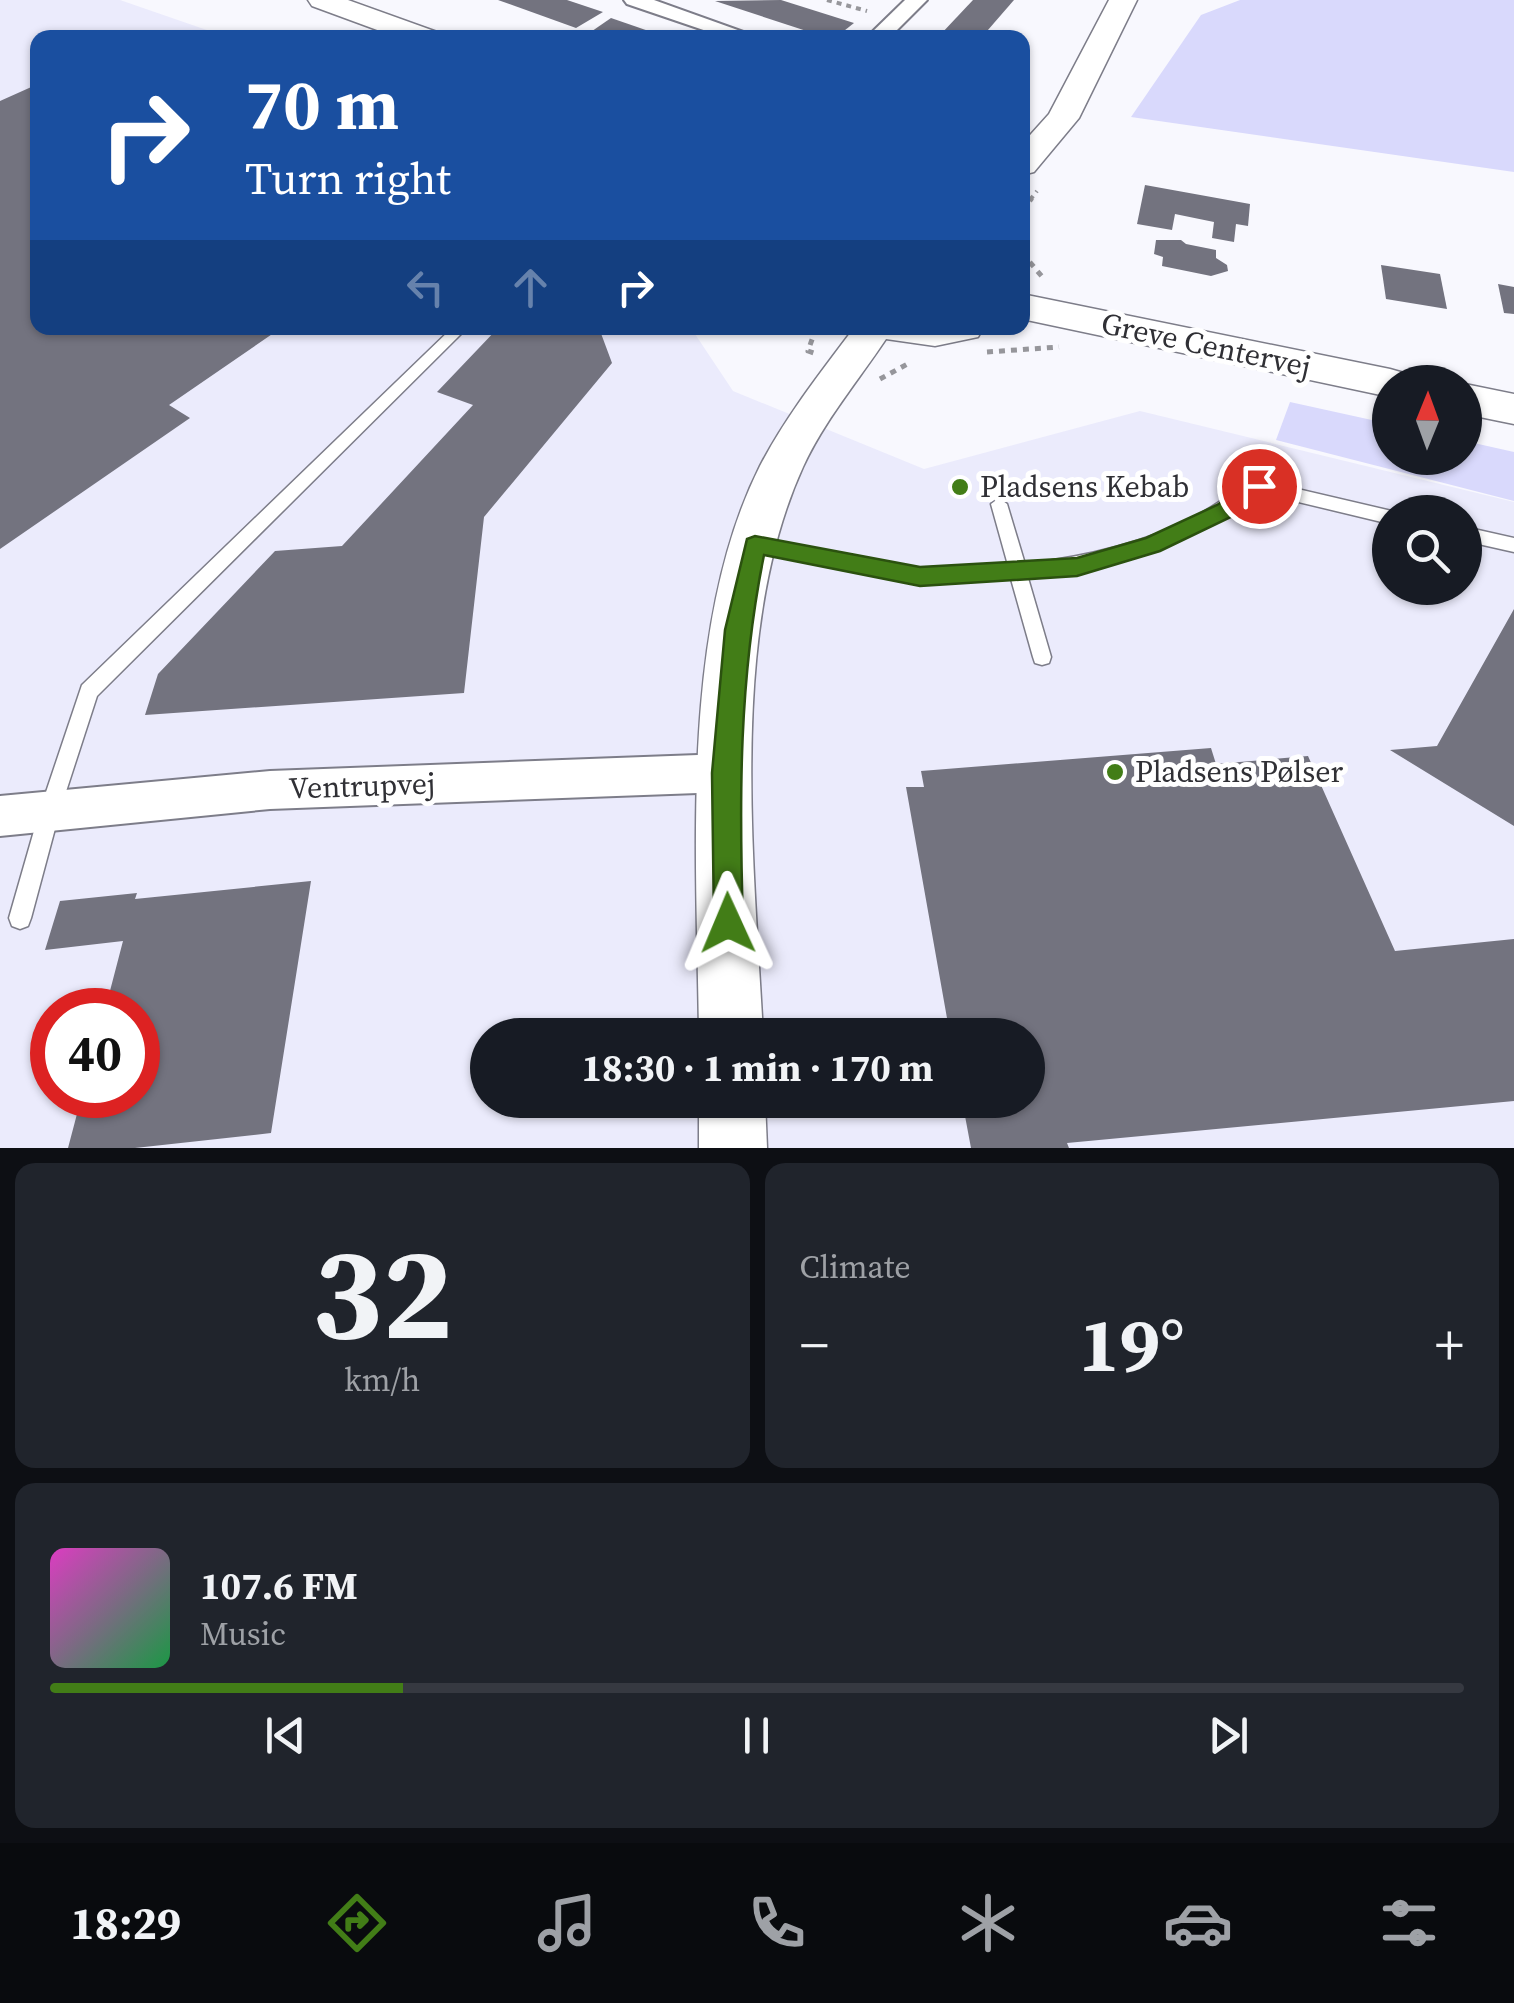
<!DOCTYPE html>
<html lang="en">
<head>
<meta charset="utf-8">
<style>
  :root { --surface:#171b24; --page:#20242c; --text:#f1f3f6; --muted:#9ea1a6; --line:#363941; --accent:#427d17 }
  body { margin:0; font-family:"Source Serif 4",serif; background:var(--page); color:var(--text); height:100vh; display:flex; flex-direction:column; font-size:38px; white-space:nowrap }
  * { box-sizing:border-box; margin:0 }
  p { font-size:32px; color:var(--muted) }
  .icon { flex:none; width:55px; height:55px; fill:none; stroke:currentColor; stroke-width:2; stroke-linecap:round; stroke-linejoin:round }
  .map { position:relative; height:1148px; overflow:hidden }
  .details { display:flex; flex-direction:column; gap:15px; padding:15px; background:#0d0f14; flex:1 }
  .details>* { flex:none }
  .banner { position:absolute; left:30px; top:30px; width:1000px; height:305px; border-radius:20px; box-shadow:0 2px 8px #0004; background:#1a4fa0; color:#fff; overflow:hidden }
  .needle { width:65px; rotate:1deg }
  .buttons { position:absolute; left:1372px; top:365px; display:grid; gap:20px }
  .buttons a { display:grid; place-items:center; width:110px; height:110px; border-radius:50%; background:var(--surface); box-shadow:0 2px 8px #0004; font-size:50px }
  .speed { position:absolute; left:30px; top:988px; display:flex; gap:20px; font-size:50px; font-weight:700; text-align:center }
  .speed>* { display:grid; place-content:center; width:130px; height:130px; border-radius:50%; background:var(--surface); box-shadow:0 2px 8px #0004; line-height:1 }
  .speed .limit { border:15px solid #d22; background:#fff; color:#111 }
  .pin { position:absolute; display:grid; place-items:center; width:85px; height:85px; color:#fff; margin:-42px; border:5px solid #fff; border-radius:50%; box-shadow:0 2px 10px #0007 }
  .me { position:absolute; width:110px; margin:-55px; rotate:359deg; stroke-linejoin:round; filter:drop-shadow(0 0 8px #0008) }
  .turn { display:flex; align-items:center; gap:35px; height:210px; padding:0 50px; font-size:45px }
  .turn .icon { width:130px; height:130px; stroke-width:2.5 }
  .turn b { display:block; font-size:70px; line-height:85px }
  .lanes { display:flex; align-items:center; height:95px; padding:0 50px; background:#0003; justify-content:center; gap:50px; direction:ltr }
  .lanes .off { opacity:.35 }
  .big { font-size:75px; font-weight:700; line-height:1.1 }
  .details .widget { flex:1; display:flex; flex-direction:column; justify-content:center; gap:15px; min-width:0; padding:0 35px; border-radius:20px; background:var(--page) }
  .details .dial { align-items:center; gap:0 }
  .dial b { font-size:130px; line-height:1 }
  .song { display:flex; align-items:center; gap:30px }
  .cover { width:120px; height:120px; border-radius:15px; background:linear-gradient(135deg,hsl(310 70% 55%),hsl(140 70% 35%)) }
  .played { height:10px; border-radius:5px; background:linear-gradient(90deg,var(--accent) 25%,var(--line) 25%) }
  .keys { display:flex; justify-content:space-around; direction:ltr }
  .heat { display:flex; justify-content:space-between; align-items:center; font-size:55px; direction:ltr }
  .details .tiles { flex:1; display:grid; gap:15px; grid-template-columns:1fr 1fr }
  .widget:last-child { grid-column:span 2 }
  .trip { position:absolute; left:470px; top:1018px; width:575px; height:100px; border-radius:50px; background:var(--surface); box-shadow:0 2px 8px #0004; font-weight:700; line-height:100px; text-align:center }
  .tabs { display:flex; height:160px; justify-content:space-around; align-items:center; background:#090b0e; color:var(--muted) }
  .tabs .icon { width:70px; height:70px }
  .tabs .on { color:var(--accent) }
  .tabs b { font-size:45px; color:var(--text) }
  .map>svg:first-child { display:block }
</style>
</head>
<body>
<div class="map">
<svg width="1514" height="1148" viewBox="0 0 1514 1148">
  <rect width="100%" height="100%" fill="#f8f8fe"/>
  <path fill="#ebebfc" fill-rule="evenodd" d="M0,0H120L227,37L38,38V328H691L733,391L924,469L1140,411L1514,502V1148H0ZM1390,512H1465V588H1390ZM52,1010H138V1095H52ZM488,1035H1028V1100H488Z"/>
  <g fill="#d9d9fc">
    <path d="M1240,0H1514V172L1131,117L1201,15Z"/>
    <path d="M1290,402L1390,424V458H1465V441L1514,452V501L1276,440Z"/>
  </g>
  <g fill="#73737f">
    <path d="M498,0H567L603,12L576,28Z"/>
    <path d="M781,0L854,23L835,38H828L715,1Z"/>
    <path d="M973,0H1014L981,38L940,35Z"/>
    <path d="M611,18L666,37V38H582Z"/>
    <path d="M38,84V328H281L169,405L190,418L0,549V101Z"/>
    <path d="M1145,185L1250,204L1248,226L1236,224L1234,242L1212,238L1214,222L1175,214L1172,230L1137,224Z"/>
    <path d="M1156,240H1181L1186,244L1216,250V258L1227,265L1228,271L1211,276L1162,266L1163,257L1154,254Z"/>
    <path d="M1381,265L1440,274L1447,309L1386,299Z"/>
    <path d="M1498,284L1514,287V314L1504,313Z"/>
    <path d="M498,328H599L612,363L484,517L464,693L145,715L158,674L275,551L342,546L473,405L437,392Z"/>
    <path d="M1514,609V826L1390,750L1437,746Z"/>
    <path d="M1211,748L1216,764L1308,756L1395,951L1514,939V1101L1067,1143L1069,1148H971L962,1100H1028V1035H950L906,787H924L921,771Z"/>
    <path d="M311,881L271,1133L135,1148H68L82,1095H138V1010H105L123,941L45,950L60,901L137,893L135,899Z"/>
  </g>
  <g fill="none" stroke-linecap="round" stroke-linejoin="round">
    <defs>
      <g id="lane">
        <path d="M452,328H467L97,696L60,810L31,918L28,926L20,929L12,926L9,918L40,810L82,685Z"/>
        <path d="M1259,480L1396,512H1390V524L1261,493C1189,540 1114,567 1028,578L1051,657L1049,663L1042,665L1035,663L1033,657L1011,579L935,584L900,581L755,552L749,550L746,545L749,540L755,538L900,567L935,570L1008,565L991,504L999,498L1007,504L1025,564C1082,557 1139,545 1191,519C1214,507 1235,489 1259,480Z"/>
        <path d="M1465,527L1514,538V552L1465,541Z"/>
      </g>
      <g id="street">
        <path d="M624,0H654L760,38H727L627,4Z"/>
        <path d="M905,0H927L889,38H866Z"/>
        <path d="M725,754L739,760L745,773L739,786L725,792L270,809L0,836V796L270,771Z"/>
      </g>
      <g id="secondary">
        <path d="M308,0H348L437,32L441,38H399L312,6Z"/>
        <path d="M1109,0H1137L1079,118L1034,172L1022,175V144L1049,114Z"/>
        <path d="M1022,294L1390,369L1404,373L1410,382H1390V397L1022,319Z"/>
        <path d="M854,328H983L978,337L935,346L886,339C858,381 824,421 803,467C728,631 754,859 763,1035H699C697,858 679,627 760,466C786,416 821,372 854,328Z"/>
        <path d="M1465,384L1514,394V424L1465,414Z"/>
        <path d="M699,1100H765L767,1148H699Z"/>
      </g>
    </defs>
    <use href="#lane" stroke="#7d7d89" stroke-width="3"/>
    <use href="#street" stroke="#7d7d89" stroke-width="4"/>
    <use href="#secondary" stroke="#7d7d89" stroke-width="3"/>
    <g stroke="#96969b" stroke-width="4" stroke-dasharray="5 5" stroke-linecap="butt">
      <path d="M827,0L867,11"/>
      <path d="M1030,200L1037,191"/>
    </g>
    <g stroke="#96969b" stroke-width="5" stroke-dasharray="6 6" stroke-linecap="butt">
      <path d="M1022,210L1032,198"/>
      <path d="M1022,253L1045,280"/>
      <path d="M816,328L808,351L817,354"/>
      <path d="M987,352L1059,347"/>
      <path d="M880,379L911,362"/>
    </g>
    <use href="#lane" fill="#fff" fill-rule="evenodd"/>
    <use href="#street" fill="#fff" fill-rule="evenodd"/>
    <use href="#secondary" fill="#fff" fill-rule="evenodd"/>
  </g>
  <path fill="#427d17" stroke="#2b510f" stroke-width="2.5" d="M1259,478L1270,486L1267,492L1233,516L1160,551L1077,576L920,586L764,555C739,678 739,798 743,923L738,933L728,937L718,933L714,923L712,773L725,630L747,539L755,536L920,567L1077,558L1146,538L1217,505Z"/>
  <g fill="#427d17" stroke="#fff" stroke-width="4">
    <circle cx="960" cy="487" r="10"/>
    <circle cx="1115" cy="772" r="10"/>
  </g>
  <g text-anchor="middle" stroke-width="10" stroke-linejoin="round" paint-order="stroke">
    <g font-size="30" fill="#303035" stroke="#fff">
      <text transform="translate(1206 345) rotate(12)" y="10">Greve Centervej</text>
      <text transform="translate(362 786) rotate(-2)" y="10">Ventrupvej</text>
    </g>
    <g font-size="30" fill="#303035" stroke="#fff" text-anchor="start">
      <text x="980" y="497">Pladsens Kebab</text>
      <text x="1135" y="782">Pladsens Pølser</text>
    </g>
  </g>
</svg>
<div class="buttons">
<a><svg class="needle" viewBox="-14 -14 28 28"><path d="M0-13l5 13h-10z" fill="#e53935"/><path d="M0 13l5-13h-10z" fill="#9ea1a6"/></svg></a>
<a><svg class="icon" aria-label="search" viewBox="0 0 24 24"><circle cx="10" cy="10" r="6"/><path d="M15 15l6 6"/></svg></a>
</div>
<div class="speed"><div class="limit">40</div></div>
<div class="pin" style="left:1259px;top:486px;background:#d93025"><svg class="icon" aria-label="arrive" viewBox="0 0 24 24"><path d="M6 21V4h12l-3 4 3 4H6"/></svg></div>
<svg class="me" style="left:728px;top:923px" viewBox="-20 -20 40 40"><path d="M0-17L14 15 0 8-14 15z" fill="#427d17" stroke="#fff" stroke-width="4"/></svg>
<div class="trip">18:30 · 1 min · 170 m</div>
<div class="banner">
<div class="turn"><svg class="icon" aria-label="right" viewBox="0 0 24 24"><path d="M7 20v-9h11M14 6l5 5-5 5"/></svg><div><b>70 m</b>Turn right</div></div>
<div class="lanes"><svg class="icon off" aria-label="left" viewBox="0 0 24 24"><path d="M17 20v-9H6M10 6l-5 5 5 5"/></svg><svg class="icon off" aria-label="ahead" viewBox="0 0 24 24"><path d="M12 20V5M6 11l6-6 6 6"/></svg><svg class="icon" aria-label="right" viewBox="0 0 24 24"><path d="M7 20v-9h11M14 6l5 5-5 5"/></svg></div>
</div>
</div>
<section class="details">
<div class="tiles">
<div class="widget dial"><b>32</b><p>km/h</p></div>
<div class="widget"><p>Climate</p>
<div class="heat"><a>−</a><b class="big">19°</b><a>+</a></div>
</div>
<div class="widget">
<div class="song"><i class="cover"></i><div><b>107.6 FM</b><p>Music</p></div></div>
<div class="played"></div>
<div class="keys"><svg class="icon" aria-label="previous" viewBox="0 0 24 24"><path d="M18 5L8 12l10 7zM5 5v14"/></svg><svg class="icon" aria-label="pause" viewBox="0 0 24 24"><path d="M8 5v14M16 5v14"/></svg><svg class="icon" aria-label="next" viewBox="0 0 24 24"><path d="M6 5l10 7-10 7zM19 5v14"/></svg></div>
</div>
</div>
</section>
<nav class="tabs">
<b>18:29</b>
<svg class="icon on" aria-label="directions" viewBox="0 0 24 24"><path d="M12 3l9 9-9 9-9-9zM9 14v-3h6M13 9l2 2-2 2"/></svg>
<svg class="icon" aria-label="music" viewBox="0 0 24 24"><path d="M9 18V5l10-2v13"/><circle cx="6" cy="18" r="3"/><circle cx="16" cy="16" r="3"/></svg>
<svg class="icon" aria-label="phone" viewBox="0 0 24 24"><path d="M5 4h4l2 5-3 2q2 4 5 5l2-3 5 2v4C11 20 4 13 5 4z"/></svg>
<svg class="icon" aria-label="climate" viewBox="0 0 24 24"><path d="M12 3v18M4 7l16 10M4 17L20 7"/></svg>
<svg class="icon" aria-label="car" viewBox="0 0 24 24"><path d="M5 17H2v-5l4-1 3-4h7l3 4 3 1v5h-3M9 17h6M6 11h13"/><circle cx="7" cy="17" r="2"/><circle cx="17" cy="17" r="2"/></svg>
<svg class="icon" aria-label="filters" viewBox="0 0 24 24"><path d="M4 7h16M4 17h16"/><circle cx="9" cy="7" r="2"/><circle cx="15" cy="17" r="2"/></svg>
</nav>
</body>
</html>
